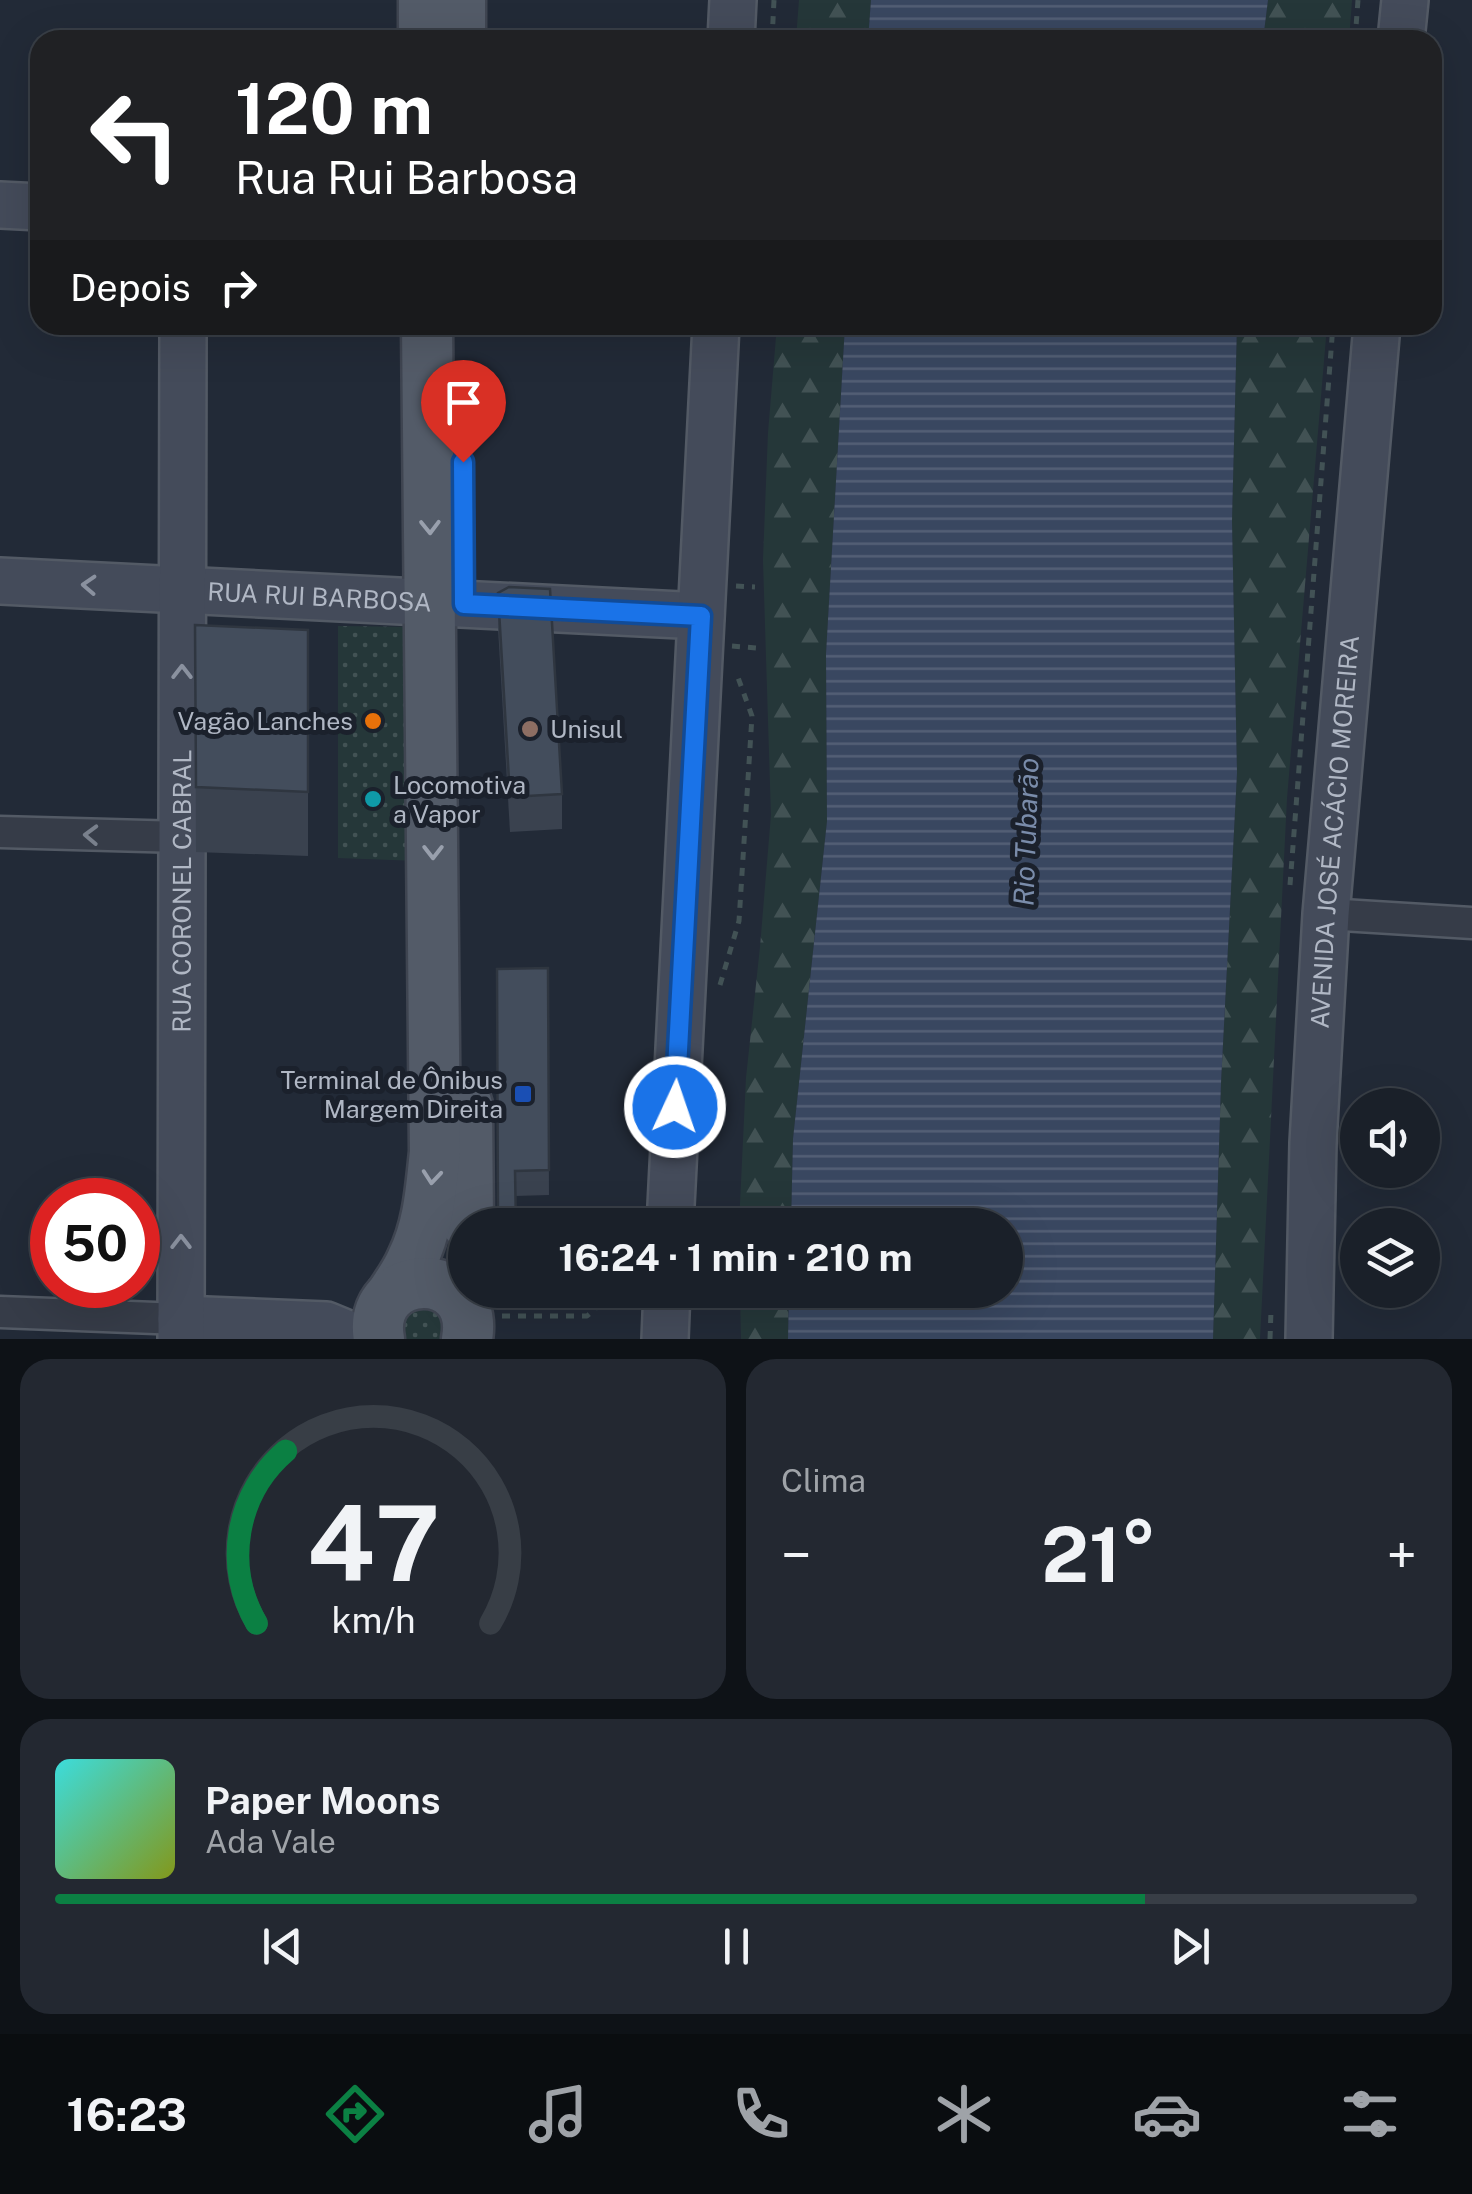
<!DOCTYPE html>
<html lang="pt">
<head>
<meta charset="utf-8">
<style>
  :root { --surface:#1a2029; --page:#232831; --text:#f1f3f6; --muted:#9fa3a8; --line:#383e46; --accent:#0b8043 }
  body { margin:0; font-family:"Public Sans",sans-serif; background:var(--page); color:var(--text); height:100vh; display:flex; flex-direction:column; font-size:38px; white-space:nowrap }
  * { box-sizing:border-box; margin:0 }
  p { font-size:32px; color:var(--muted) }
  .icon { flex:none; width:55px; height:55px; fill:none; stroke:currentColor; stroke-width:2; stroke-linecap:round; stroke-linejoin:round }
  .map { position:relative; height:1339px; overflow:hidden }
  .side { display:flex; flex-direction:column; gap:20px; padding:20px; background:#0e1217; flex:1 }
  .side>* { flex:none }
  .hud { position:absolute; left:30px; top:30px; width:1412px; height:305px; border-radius:30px; box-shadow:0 10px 40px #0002,0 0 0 2px var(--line); background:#202124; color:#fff; overflow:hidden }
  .controls { position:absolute; left:1340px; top:1088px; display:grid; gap:20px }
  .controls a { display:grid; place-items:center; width:100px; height:100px; border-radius:50%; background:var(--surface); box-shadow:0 10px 40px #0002,0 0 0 2px var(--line); font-size:50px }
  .speed { position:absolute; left:30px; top:1178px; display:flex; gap:20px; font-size:50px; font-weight:700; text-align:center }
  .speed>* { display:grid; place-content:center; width:130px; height:130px; border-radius:50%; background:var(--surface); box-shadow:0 10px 40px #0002,0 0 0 2px var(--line); line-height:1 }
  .speed .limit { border:15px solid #d22; background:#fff; color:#111 }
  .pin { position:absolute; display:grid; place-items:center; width:85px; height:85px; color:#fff; margin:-102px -42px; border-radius:50% 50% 50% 0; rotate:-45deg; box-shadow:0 0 10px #0007 }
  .pin .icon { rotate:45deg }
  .me { position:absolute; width:110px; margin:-55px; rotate:3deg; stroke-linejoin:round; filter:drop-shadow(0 0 8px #0008) }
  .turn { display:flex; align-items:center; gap:35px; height:210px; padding:0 40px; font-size:45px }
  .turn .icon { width:130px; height:130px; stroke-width:2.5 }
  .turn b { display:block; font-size:70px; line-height:85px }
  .then { display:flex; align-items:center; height:95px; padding:0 40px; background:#0003; gap:20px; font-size:38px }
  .big { font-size:75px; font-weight:700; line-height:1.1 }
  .side .card { flex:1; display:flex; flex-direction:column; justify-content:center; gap:15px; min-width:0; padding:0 35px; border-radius:30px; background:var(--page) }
  .side .dial { align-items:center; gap:0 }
  .dial svg { height:260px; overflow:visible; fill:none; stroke:var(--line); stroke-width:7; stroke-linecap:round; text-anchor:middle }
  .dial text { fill:var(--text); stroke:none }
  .song { display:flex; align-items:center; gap:30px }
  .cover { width:120px; height:120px; border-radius:15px; background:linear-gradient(135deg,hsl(180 70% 55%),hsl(70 70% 35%)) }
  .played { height:10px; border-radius:5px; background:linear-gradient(90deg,var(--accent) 80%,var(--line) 80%) }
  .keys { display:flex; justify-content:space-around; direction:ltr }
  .heat { display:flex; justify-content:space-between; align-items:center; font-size:55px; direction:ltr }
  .side .tiles { flex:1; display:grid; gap:20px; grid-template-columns:1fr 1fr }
  .card:last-child { grid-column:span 2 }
  .trip { position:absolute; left:448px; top:1208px; width:575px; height:100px; border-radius:50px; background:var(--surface); box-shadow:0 10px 40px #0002,0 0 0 2px var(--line); font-weight:700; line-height:100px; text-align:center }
  .dock { display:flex; height:160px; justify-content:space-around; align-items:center; background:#0a0d10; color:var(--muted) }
  .dock .icon { width:70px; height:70px }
  .dock .current { color:var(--accent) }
  .dock b { font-size:45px; color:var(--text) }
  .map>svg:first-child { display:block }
</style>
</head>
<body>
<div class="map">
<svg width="1472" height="1339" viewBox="0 0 1472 1339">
  <defs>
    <pattern id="green-dots" width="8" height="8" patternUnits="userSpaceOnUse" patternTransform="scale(2.5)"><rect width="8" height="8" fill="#253739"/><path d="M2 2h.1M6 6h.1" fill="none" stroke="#425254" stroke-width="1.8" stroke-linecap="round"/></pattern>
    <pattern id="forest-firs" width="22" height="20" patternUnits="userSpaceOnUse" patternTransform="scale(2.5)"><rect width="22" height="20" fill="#253739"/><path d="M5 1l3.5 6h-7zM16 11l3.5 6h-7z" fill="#425254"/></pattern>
    <pattern id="water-rules" width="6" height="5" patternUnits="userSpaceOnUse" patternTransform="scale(2.5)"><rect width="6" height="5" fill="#394760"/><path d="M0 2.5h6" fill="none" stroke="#535f75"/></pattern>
  </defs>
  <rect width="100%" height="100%" fill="#222a37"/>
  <g fill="url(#green-dots)">
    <path d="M338,626L417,627L420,861L338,858Z"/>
    <path d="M421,1292L459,1339H388Z"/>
  </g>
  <g fill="url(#forest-firs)">
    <path d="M799,0H871L868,40H796Z"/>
    <path d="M1268,0H1352L1349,40H1263Z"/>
    <path d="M777,325H845L826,654L827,821L793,1139L791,1225H739L746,1078L760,947L771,815L763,560L768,433Z"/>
    <path d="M1237,325H1327L1287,798L1260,1339H1213L1221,1083L1237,773L1232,521Z"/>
    <path d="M740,1290H789L788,1339H741Z"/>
  </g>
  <g fill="url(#water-rules)">
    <path d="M871,0H1268L1263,40H868Z"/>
    <path d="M845,325H1237L1232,521L1237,773L1221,1083L1213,1339H788L789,1290H1005V1225H791L793,1139L827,821L826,654Z"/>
  </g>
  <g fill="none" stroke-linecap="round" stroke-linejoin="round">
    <defs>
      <g id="street">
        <path d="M0,832L182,837"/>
        <path d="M1326,914L1472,923"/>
        <path d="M0,1312L181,1319"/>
      </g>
      <g id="secondary">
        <path d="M731,40L733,0"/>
        <path d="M1401,40L1405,0"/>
        <path d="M0,205L40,207"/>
        <path id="s1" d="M0,581L701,616"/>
        <path d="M670,1225L716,325"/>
        <path d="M181,1319L326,1325L360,1339"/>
        <path id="s2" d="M181,1339L183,325"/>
        <path d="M665,1339L667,1290"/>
        <path id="s3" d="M1309,1339L1313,1143L1326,914L1377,325"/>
      </g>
      <g id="primary">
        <path d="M424,0V40"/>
        <path d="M460,0V40"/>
        <path d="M467,1105L468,1225"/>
        <path d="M392,1294C399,1283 407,1272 412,1260C429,1226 431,1188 435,1152L427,325"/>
        <path d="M379,1339C366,1266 480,1263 467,1339"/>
      </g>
    </defs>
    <use href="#street" stroke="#535a65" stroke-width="35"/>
    <use href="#secondary" stroke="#535a65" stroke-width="50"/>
    <use href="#primary" stroke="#3f4551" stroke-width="55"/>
    <g stroke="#425255" stroke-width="5" stroke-dasharray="8 8" stroke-linecap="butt">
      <path d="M772,40L774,0"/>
      <path d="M1355,40L1358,0"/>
      <path d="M736,586L755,587"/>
      <path d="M732,646L757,648"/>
      <path d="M1290,885L1333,325"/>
      <path d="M720,985L739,921L752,716L736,672"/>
      <path d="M502,1316H587L613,1293"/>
      <path d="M1270,1339L1271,1311"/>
    </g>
    <use href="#street" stroke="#363c48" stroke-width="30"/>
    <use href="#secondary" stroke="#444b5a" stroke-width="45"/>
    <use href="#primary" stroke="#535b68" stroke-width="50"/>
  </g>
  <g fill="#3a424f">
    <path d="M498,593L562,794V829L510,832L498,628Z"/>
    <path d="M195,625L308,630V856L196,852Z"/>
    <path d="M548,968L549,1195L515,1196L498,1225Z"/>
    <rect x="498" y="1290" width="18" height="16"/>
  </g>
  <g fill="#434d5c" stroke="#2f3640" stroke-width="2.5">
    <path d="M509,587L550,589L562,794L510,797L498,593Z"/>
    <path d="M195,625L308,630V792L196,787Z"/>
    <path d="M548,968L549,1170L515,1171L516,1225H498L497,969Z"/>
  </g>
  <defs><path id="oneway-chevron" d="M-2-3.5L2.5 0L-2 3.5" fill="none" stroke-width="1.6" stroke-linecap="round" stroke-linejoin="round" transform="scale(2.5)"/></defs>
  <g stroke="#99a0ad">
    <use href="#oneway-chevron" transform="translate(430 527) rotate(89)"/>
    <use href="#oneway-chevron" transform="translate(433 852) rotate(90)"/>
    <use href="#oneway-chevron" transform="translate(432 1177) rotate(95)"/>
  </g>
  <g stroke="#8a919f">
    <use href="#oneway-chevron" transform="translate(89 585) rotate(-177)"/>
    <use href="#oneway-chevron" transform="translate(182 672) rotate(-90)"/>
    <use href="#oneway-chevron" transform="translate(181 1242) rotate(-90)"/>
  </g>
  <use stroke="#79808c" href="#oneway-chevron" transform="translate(91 835) rotate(-178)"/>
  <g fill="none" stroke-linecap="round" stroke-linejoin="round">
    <defs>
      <path id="route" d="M463,462L464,604L701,616L675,1107"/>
    </defs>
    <use href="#route" stroke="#114b97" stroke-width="25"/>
    <use href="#route" stroke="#1a73e8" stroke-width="18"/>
  </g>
  <circle fill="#e8710a" stroke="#1b212c" stroke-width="4" cx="373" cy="721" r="10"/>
  <circle fill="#8d6e63" stroke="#1b212c" stroke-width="4" cx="530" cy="729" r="10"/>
  <circle fill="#0f9aa8" stroke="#1b212c" stroke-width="4" cx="373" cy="799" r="10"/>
  <rect fill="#1a4fb4" stroke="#1b212c" stroke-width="4" x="513" y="1084" width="20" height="20" rx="5"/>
  <g text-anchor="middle" stroke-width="10" stroke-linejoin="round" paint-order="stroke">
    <g font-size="25" fill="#b0b7c4" stroke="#1b212c">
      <text dy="9" stroke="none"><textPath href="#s1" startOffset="320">RUA RUI BARBOSA</textPath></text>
      <text dy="9" stroke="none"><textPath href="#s3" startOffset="508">AVENIDA JOSÉ ACÁCIO MOREIRA</textPath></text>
      <text dy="9" stroke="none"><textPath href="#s2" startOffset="448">RUA CORONEL CABRAL</textPath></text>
    </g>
    <g font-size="25" fill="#b0b7c4" stroke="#1b212c" text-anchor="end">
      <text x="353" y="730">Vagão Lanches</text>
      <text x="550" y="738" text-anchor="start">Unisul</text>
      <text x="393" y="794" text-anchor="start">Locomotiva<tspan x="393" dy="29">a Vapor</tspan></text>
      <text x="503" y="1089">Terminal de Ônibus<tspan x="503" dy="29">Margem Direita</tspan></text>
    </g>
    <g font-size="28" font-style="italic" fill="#7a8caa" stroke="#1b212c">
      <text transform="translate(1026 832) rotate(-88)" y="10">Rio Tubarão</text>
    </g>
  </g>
</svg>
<div class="controls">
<a><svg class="icon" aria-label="sound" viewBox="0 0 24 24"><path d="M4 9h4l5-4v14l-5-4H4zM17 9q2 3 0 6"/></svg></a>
<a><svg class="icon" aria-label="layers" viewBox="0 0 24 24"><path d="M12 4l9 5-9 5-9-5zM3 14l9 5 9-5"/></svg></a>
</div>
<div class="speed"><div class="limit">50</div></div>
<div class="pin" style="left:463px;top:462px;background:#d93025"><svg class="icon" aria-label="arrive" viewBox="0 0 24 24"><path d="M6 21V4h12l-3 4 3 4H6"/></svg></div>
<svg class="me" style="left:675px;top:1107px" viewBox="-20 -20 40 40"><circle r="17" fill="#1a73e8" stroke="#fff" stroke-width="3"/><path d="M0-11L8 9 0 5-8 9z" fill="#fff"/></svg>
<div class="trip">16:24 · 1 min · 210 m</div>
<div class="hud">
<div class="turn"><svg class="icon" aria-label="left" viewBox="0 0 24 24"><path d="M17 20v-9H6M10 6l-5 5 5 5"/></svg><div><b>120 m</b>Rua Rui Barbosa</div></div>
<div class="then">Depois<svg class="icon" aria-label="right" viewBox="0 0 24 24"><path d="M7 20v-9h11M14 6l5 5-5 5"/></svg></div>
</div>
</div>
<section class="side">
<div class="tiles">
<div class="card dial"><svg viewBox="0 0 100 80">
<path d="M14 69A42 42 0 1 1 86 69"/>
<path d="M14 69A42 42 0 0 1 23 16" stroke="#0b8043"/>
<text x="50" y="56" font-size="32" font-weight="700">47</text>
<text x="50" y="72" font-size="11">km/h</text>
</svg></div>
<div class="card"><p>Clima</p>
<div class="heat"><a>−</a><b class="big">21°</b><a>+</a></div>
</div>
<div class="card">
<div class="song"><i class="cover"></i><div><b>Paper Moons</b><p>Ada Vale</p></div></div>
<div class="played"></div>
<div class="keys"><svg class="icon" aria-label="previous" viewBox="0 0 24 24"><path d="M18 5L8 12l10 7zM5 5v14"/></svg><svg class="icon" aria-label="pause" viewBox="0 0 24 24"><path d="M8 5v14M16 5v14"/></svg><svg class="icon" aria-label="next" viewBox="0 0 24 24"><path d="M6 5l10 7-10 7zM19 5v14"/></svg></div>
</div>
</div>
</section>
<nav class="dock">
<b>16:23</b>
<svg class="icon current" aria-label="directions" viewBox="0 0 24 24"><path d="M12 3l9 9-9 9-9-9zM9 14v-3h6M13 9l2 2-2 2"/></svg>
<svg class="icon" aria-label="music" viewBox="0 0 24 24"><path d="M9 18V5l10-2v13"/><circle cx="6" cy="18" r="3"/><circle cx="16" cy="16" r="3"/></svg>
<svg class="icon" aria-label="phone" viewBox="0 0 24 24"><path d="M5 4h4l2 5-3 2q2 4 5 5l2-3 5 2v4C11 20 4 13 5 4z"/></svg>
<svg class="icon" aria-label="climate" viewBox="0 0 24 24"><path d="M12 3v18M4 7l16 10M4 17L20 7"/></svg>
<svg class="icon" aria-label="car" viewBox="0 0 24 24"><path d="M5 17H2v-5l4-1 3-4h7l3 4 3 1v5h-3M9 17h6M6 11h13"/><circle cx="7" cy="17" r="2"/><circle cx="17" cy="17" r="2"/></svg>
<svg class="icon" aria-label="filters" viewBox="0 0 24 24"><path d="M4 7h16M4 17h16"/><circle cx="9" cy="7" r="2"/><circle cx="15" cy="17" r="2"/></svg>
</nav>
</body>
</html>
